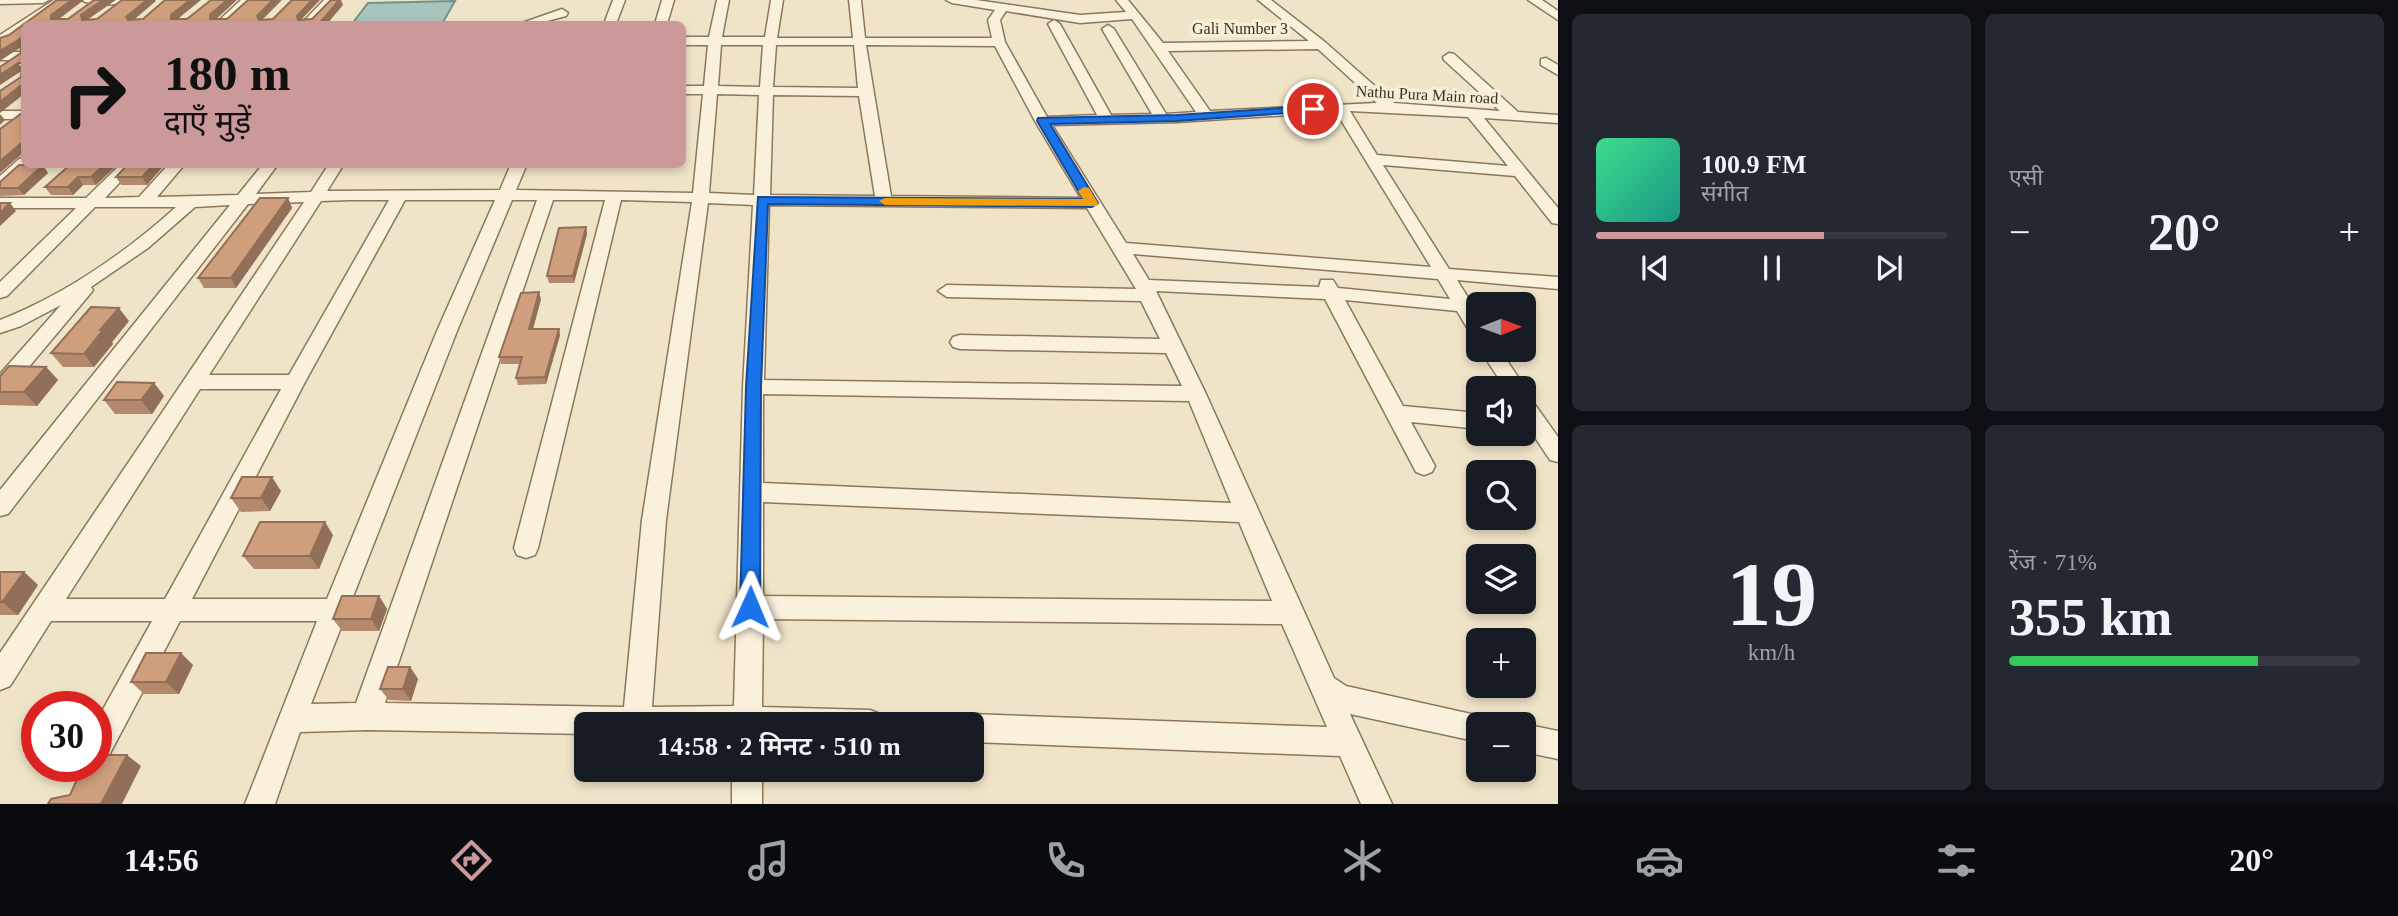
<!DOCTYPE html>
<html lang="hi">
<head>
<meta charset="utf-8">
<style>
  :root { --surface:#171b24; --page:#242831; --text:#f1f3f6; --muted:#9ea1a6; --line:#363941; --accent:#cc999b }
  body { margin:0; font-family:"Times New Roman","Noto Sans Devanagari",serif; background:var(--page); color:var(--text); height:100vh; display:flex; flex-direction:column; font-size:26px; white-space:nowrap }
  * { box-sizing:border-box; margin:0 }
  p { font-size:23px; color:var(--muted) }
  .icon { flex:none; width:38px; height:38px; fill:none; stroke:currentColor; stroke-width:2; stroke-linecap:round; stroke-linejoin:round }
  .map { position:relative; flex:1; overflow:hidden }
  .panel { display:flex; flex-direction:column; gap:14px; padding:14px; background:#0d0f14; width:840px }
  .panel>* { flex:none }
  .guide { position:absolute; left:21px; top:21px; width:665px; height:147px; border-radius:10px; box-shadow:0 4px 10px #0003; background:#cc999b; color:#111; overflow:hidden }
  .needle { width:46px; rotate:89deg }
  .controls { position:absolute; left:1466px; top:292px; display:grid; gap:14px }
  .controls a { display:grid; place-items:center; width:70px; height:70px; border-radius:10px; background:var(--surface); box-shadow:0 4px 10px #0003; font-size:35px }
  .speed { position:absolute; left:21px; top:691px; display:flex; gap:14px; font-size:35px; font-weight:700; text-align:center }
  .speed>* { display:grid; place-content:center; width:91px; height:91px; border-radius:50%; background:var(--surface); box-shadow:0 4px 10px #0003; line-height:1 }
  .speed .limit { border:10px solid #d22; background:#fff; color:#111 }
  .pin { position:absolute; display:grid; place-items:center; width:60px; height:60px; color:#fff; margin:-30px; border:4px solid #fff; border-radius:50%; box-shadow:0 2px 7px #0007 }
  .me { position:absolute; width:77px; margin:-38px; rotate:1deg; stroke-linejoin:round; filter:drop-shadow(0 0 5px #0008) }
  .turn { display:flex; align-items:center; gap:24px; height:147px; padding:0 28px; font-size:32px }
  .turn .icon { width:91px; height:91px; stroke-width:2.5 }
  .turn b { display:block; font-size:49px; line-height:60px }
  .big { font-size:52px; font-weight:600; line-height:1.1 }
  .panel .card { flex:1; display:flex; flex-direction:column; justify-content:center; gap:10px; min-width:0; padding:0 24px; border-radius:10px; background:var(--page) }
  .panel .dial { align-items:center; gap:0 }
  .dial b { font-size:91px; line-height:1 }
  .song { display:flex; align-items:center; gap:21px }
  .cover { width:84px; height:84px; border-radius:10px; background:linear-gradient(135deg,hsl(150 70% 55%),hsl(170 70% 35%)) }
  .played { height:7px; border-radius:4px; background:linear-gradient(90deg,var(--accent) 65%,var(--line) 65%) }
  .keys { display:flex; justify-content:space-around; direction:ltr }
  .heat { display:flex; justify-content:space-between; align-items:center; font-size:38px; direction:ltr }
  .charge { height:10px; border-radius:5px; background:linear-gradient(90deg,#34c759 71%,var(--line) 0) }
  .panel .tiles { flex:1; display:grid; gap:14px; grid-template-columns:repeat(2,1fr) }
  .trip { position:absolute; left:574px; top:712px; width:410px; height:70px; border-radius:10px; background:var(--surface); box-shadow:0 4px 10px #0003; font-weight:600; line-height:70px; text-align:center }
  .menu { display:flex; height:112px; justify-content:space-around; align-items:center; background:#090b0e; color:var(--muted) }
  .menu .icon { width:49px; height:49px }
  .menu .selected { color:var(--accent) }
  .menu b { font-size:32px; color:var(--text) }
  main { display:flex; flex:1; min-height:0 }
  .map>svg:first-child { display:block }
</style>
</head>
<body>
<main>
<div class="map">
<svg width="1558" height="804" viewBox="0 0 1558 804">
  <rect width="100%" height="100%" fill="#f0e4c8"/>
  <path fill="#a9c4bc" stroke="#6f938a" stroke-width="2" d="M455,1L442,24H352L368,3Z"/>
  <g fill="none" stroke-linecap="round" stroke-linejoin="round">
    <defs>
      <g id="minor">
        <path d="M0,0H49L43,3L0,4Z"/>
        <path d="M54,0H68L32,24H24V30L0,44V35Z"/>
        <path d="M81,0H130C120,6 91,6 81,0Z"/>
        <path d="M241,0H254L228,24H215Z"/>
        <path d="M324,0H336L313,24H301Z"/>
        <path d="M613,0H625L616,24H604Z"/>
        <path d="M662,0H674L667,24H655Z"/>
        <path d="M717,0H729L722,37H765L771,0H783L777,38H853L849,0H861L865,38H992L988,20L995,10L952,3L946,0H976L1080,15L1126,12L1116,0H1128L1163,43L1309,41L1258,0H1271L1325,42L1394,103L1500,111L1444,60L1443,57L1449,53L1454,54L1518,112L1558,115V123L1484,118L1558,208V224L1552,223L1515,176L1383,165L1449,269L1558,277V289L1457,280L1479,315V337L1472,336L1457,311L1345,300L1403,406L1479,413V429L1411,422L1435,466L1432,472L1424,475L1416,472L1325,299L1156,291L1206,394L1334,678L1346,686L1489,718L1492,724H1479V742L1350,714L1392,804H1361L1340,756L971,742V724H958L961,718L971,714L1327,727L1282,624L763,619L762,707L870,710L880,714L884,724H586V734L368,730L300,732L275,804H245L317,621H180L106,761L96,765V722L152,621H51L10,686L0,690V653L304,202L248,204L8,514L0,516V490L230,205L195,207L148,248L91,287L93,290L90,294L7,393L0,395V374L61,305L21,326L0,333V320C64,295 125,253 176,207H95L7,296L0,298V282L76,208H0V198H86L121,164H137L105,198L139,197L169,164H185L157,197L238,195L263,164H278L256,194L311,192L329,164H344L327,191L500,190L511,164H527L516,190L693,193L703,94H682V86H704L708,45H682V37H709ZM1006,11L1080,23L1132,19L1196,112L1166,114L1114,29L1108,25L1102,29L1152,114L1111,115L1060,24L1054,20L1048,24L1097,115L1047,117L1005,42L1000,20ZM721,45H763L760,87L718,86ZM776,45H854L858,88L773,87ZM866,45L995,46L1035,121L1081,198L891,196ZM1318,49L1377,103L1210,111L1168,51ZM717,94L759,95L754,195L709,193ZM773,95L859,96L875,196L770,195ZM1350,111L1468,117L1508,166L1377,155ZM1336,112L1431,267L1126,243L1052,125L1177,122ZM349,200H389L289,375H209L321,201ZM405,200H495L437,331L327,599H192L305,382ZM512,200H537L356,703L311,704L457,331ZM553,200H605L514,548L517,555L526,558L535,555L538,548L621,200L692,202L642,520L624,707L385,703ZM708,203L753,205L743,387L734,706L652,707L666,520ZM769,205L1087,208L1136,289L947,285L938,291L947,297L1141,301L1160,339L960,335L953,337L950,342L953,347L960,349L1166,353L1182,386L764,380ZM1133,254L1438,279L1450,299L1338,288L1333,280H1321L1319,287L1149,280ZM200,389H281L165,599H66ZM763,394L1189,401L1231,503L763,483ZM763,502L1239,522L1272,601L763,596Z"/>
        <path d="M1528,0H1542L1558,11V20Z"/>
        <path d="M562,9L568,13L566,16L536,24H519Z"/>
        <rect x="0" y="52" width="24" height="8"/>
        <path d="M1546,58L1558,65V75L1541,65V59Z"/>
        <rect x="0" y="111" width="24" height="8"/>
        <path d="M24,157V164L29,165L6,187L0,189V176L19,159Z"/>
        <path d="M1480,350H1500L1522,383L1525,388L1524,390L1505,388Z"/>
        <path d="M1524,396L1531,399L1558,437V462L1550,460L1524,421Z"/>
        <path d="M1522,724H1524L1558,731V759L1524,752V724Z"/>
        <rect x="732" y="770" width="30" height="34"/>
      </g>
    </defs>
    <use href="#minor" stroke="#8d765c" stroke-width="3"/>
    <use href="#minor" fill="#faf1dc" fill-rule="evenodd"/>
  </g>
  <g fill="#b2896c">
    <path d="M71,164H118L96,185H83L73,195H51L45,187Z"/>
    <path d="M128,164H165L147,185H121L116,177Z"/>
    <path d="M48,173L24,195L0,196V182Z"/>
    <path d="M288,198L292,208L236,288H204L198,278Z"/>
    <path d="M586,227L587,234L574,283H549L547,276Z"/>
    <path d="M541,299L533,329L560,335L546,384L518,385L516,378L520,364H501L499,357Z"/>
    <path d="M129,321L112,342L113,344L94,367H63L51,353Z"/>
    <path d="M46,367L58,380L37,406L0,405V376Z"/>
    <path d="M154,383L164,396L152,414H115L104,400Z"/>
    <path d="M281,491L270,511L241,512L231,498Z"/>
    <path d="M333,535L319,569H254L243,556Z"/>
    <path d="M0,572H24L38,585L18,615H0Z"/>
    <path d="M379,596L387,609L379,631H342L333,619Z"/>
    <path d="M193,665L179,694H144L131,682Z"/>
    <path d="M410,667L418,679L411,701L389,700L380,689Z"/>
  </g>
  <g fill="#916f58">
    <path d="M72,0H84L55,22L51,19V15Z"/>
    <path d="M103,0H116L84,22L82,20L81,15Z"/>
    <path d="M147,0H155L156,1L129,24L126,17Z"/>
    <path d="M190,0H201L174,22L171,19V15Z"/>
    <path d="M227,0H237L213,22L210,19V15Z"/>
    <path d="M273,0H282L260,22L257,16Z"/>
    <path d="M312,0H320L299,22L297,16Z"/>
    <path d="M339,0H341L343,5L327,24H319Z"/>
    <path d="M20,39L24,45L0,61V51Z"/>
    <path d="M18,63L23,70L0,85V75Z"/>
    <path d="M24,83V94L0,113V102Z"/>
    <path d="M0,114L5,120L0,125Z"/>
    <path d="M24,141V152L0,173V161Z"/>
    <path d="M105,164H118L96,185L91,177Z"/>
    <path d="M154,164H165L147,185L142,177Z"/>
    <path d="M43,165L48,173L24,195L18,188Z"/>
    <path d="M78,177L83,185L73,195L68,187Z"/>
    <path d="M288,198L292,208L236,288L231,278Z"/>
    <path d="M10,203L16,211L0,226V213Z"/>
    <path d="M586,227L587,234L574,283L573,276Z"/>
    <path d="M539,292L541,299L531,336L529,329Z"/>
    <path d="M119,308L129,321L112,342L113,344L94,367L84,354L100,330Z"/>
    <path d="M559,329L560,335L546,384L545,377Z"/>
    <path d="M46,367L58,380L37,406L24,392Z"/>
    <path d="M154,383L164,396L152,414L141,400Z"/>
    <path d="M272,477L281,491L270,511L261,498Z"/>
    <path d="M325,522L333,535L319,569L310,556Z"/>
    <path d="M24,572L38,585L18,615L2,602Z"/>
    <path d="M379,596L387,609L379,631L371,619Z"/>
    <path d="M181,653L193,665L179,694L166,682Z"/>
    <path d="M410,667L418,679L411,701L403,689Z"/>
    <path d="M127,755L141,766L122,804H101Z"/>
  </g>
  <g fill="#cf9f7d" stroke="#916f58" stroke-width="2">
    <path d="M57,0H72L51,15V19H68L94,0H103L81,15L82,20L97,19L122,0H147L126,17L128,20L143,19L165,0H190L171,15V19H187L211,0H227L210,15V19H227L248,0H273L257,16L259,20L273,19L292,0H312L297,16L298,20L312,19L331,0H339L319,24H24V83L0,102V91L21,77L22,63H18L0,75V67L21,53L20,39L0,51V38L9,35Z"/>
    <path d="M22,113H24V141L0,161V129Z"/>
    <path d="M71,164H105L91,177H78L68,187H45Z"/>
    <path d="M128,164H154L142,177H116Z"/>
    <path d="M19,165H43L18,188H0V182Z"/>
    <path d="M260,198H288L231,278H198Z"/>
    <path d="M0,203H10L0,213Z"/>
    <path d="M586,227L573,276H547L559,228Z"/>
    <path d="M539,292L529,329H559L545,377L516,378L522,357H499L521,293Z"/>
    <path d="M91,307L119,308L100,330H103L84,354L51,353Z"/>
    <path d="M9,366L46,367L24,392H0V376Z"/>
    <path d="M117,382L154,383L141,400H104Z"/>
    <path d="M242,477H272L261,498H231Z"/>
    <path d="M260,522H325L310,556H243Z"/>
    <path d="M0,572H24L2,602H0Z"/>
    <path d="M342,596H379L371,619H333Z"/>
    <path d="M146,653H181L166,682H131Z"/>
    <path d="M388,667H410L403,689H380Z"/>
    <path d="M96,755H127L101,804H48L51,799L70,795L83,766H96Z"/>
  </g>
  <path fill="#1a73e8" stroke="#114b97" stroke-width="2" d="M1313,106L1318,109L1317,111L1177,121L1050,124L1098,203L1092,207L768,204L761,387L760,607L757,613L750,615L743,613L740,607L746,387L758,197L1083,199L1037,121L1038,118L1177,115Z"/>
  <path fill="#f59e0b" d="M1084,187L1089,188L1098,203L1096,206L885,205L879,201L885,198L1083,199L1078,191Z"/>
  <g text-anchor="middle" stroke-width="7" stroke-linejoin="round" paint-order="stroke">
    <g font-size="16" fill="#3d2e20" stroke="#f7eed8">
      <text x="1240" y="34">Gali Number 3</text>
      <text transform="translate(1427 94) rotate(3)" y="6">Nathu Pura Main road</text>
    </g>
  </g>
</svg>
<div class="controls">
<a><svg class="needle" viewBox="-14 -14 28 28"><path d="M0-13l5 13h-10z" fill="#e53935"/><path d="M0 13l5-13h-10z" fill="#9ea1a6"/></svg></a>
<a><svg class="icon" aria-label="sound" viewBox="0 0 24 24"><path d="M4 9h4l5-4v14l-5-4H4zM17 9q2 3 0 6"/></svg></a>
<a><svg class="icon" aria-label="search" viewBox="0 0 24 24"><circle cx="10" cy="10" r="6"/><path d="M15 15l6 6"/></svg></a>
<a><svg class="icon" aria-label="layers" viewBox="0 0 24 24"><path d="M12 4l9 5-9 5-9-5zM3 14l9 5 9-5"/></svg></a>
<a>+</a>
<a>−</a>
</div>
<div class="speed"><div class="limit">30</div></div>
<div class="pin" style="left:1313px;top:109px;background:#d93025"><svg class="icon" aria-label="arrive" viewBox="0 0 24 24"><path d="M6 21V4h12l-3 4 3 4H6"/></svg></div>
<svg class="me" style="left:750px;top:607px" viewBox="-20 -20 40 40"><path d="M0-17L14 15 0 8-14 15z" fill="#1a73e8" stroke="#fff" stroke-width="4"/></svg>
<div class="trip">14:58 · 2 मिनट · 510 m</div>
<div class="guide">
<div class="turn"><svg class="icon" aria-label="right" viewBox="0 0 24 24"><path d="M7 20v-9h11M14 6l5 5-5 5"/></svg><div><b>180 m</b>दाएँ मुड़ें</div></div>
</div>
</div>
<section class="panel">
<div class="tiles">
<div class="card">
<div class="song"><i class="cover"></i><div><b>100.9 FM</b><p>संगीत</p></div></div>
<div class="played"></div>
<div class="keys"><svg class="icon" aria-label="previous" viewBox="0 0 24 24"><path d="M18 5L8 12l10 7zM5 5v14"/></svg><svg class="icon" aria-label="pause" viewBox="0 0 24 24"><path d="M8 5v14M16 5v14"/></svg><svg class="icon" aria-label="next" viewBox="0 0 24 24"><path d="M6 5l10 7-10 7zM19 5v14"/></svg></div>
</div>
<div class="card"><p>एसी</p>
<div class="heat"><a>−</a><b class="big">20°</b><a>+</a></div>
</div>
<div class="card dial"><b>19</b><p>km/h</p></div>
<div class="card"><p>रेंज · 71%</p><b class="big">355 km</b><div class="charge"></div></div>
</div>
</section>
</main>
<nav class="menu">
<b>14:56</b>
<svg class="icon selected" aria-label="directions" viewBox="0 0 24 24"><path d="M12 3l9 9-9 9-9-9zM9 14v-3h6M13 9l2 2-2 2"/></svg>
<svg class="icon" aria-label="music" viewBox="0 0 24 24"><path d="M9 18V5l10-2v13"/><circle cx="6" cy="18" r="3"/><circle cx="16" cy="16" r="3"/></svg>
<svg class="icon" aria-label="phone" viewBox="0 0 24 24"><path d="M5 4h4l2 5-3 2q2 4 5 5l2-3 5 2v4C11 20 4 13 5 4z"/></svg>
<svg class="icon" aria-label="climate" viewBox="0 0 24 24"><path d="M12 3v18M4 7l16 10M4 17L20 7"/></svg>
<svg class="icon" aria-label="car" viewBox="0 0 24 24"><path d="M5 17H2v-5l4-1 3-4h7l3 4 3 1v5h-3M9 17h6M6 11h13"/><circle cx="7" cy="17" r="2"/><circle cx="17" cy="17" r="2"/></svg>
<svg class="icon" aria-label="filters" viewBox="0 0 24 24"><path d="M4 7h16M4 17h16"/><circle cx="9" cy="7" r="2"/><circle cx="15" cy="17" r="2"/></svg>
<b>20°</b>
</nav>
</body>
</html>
